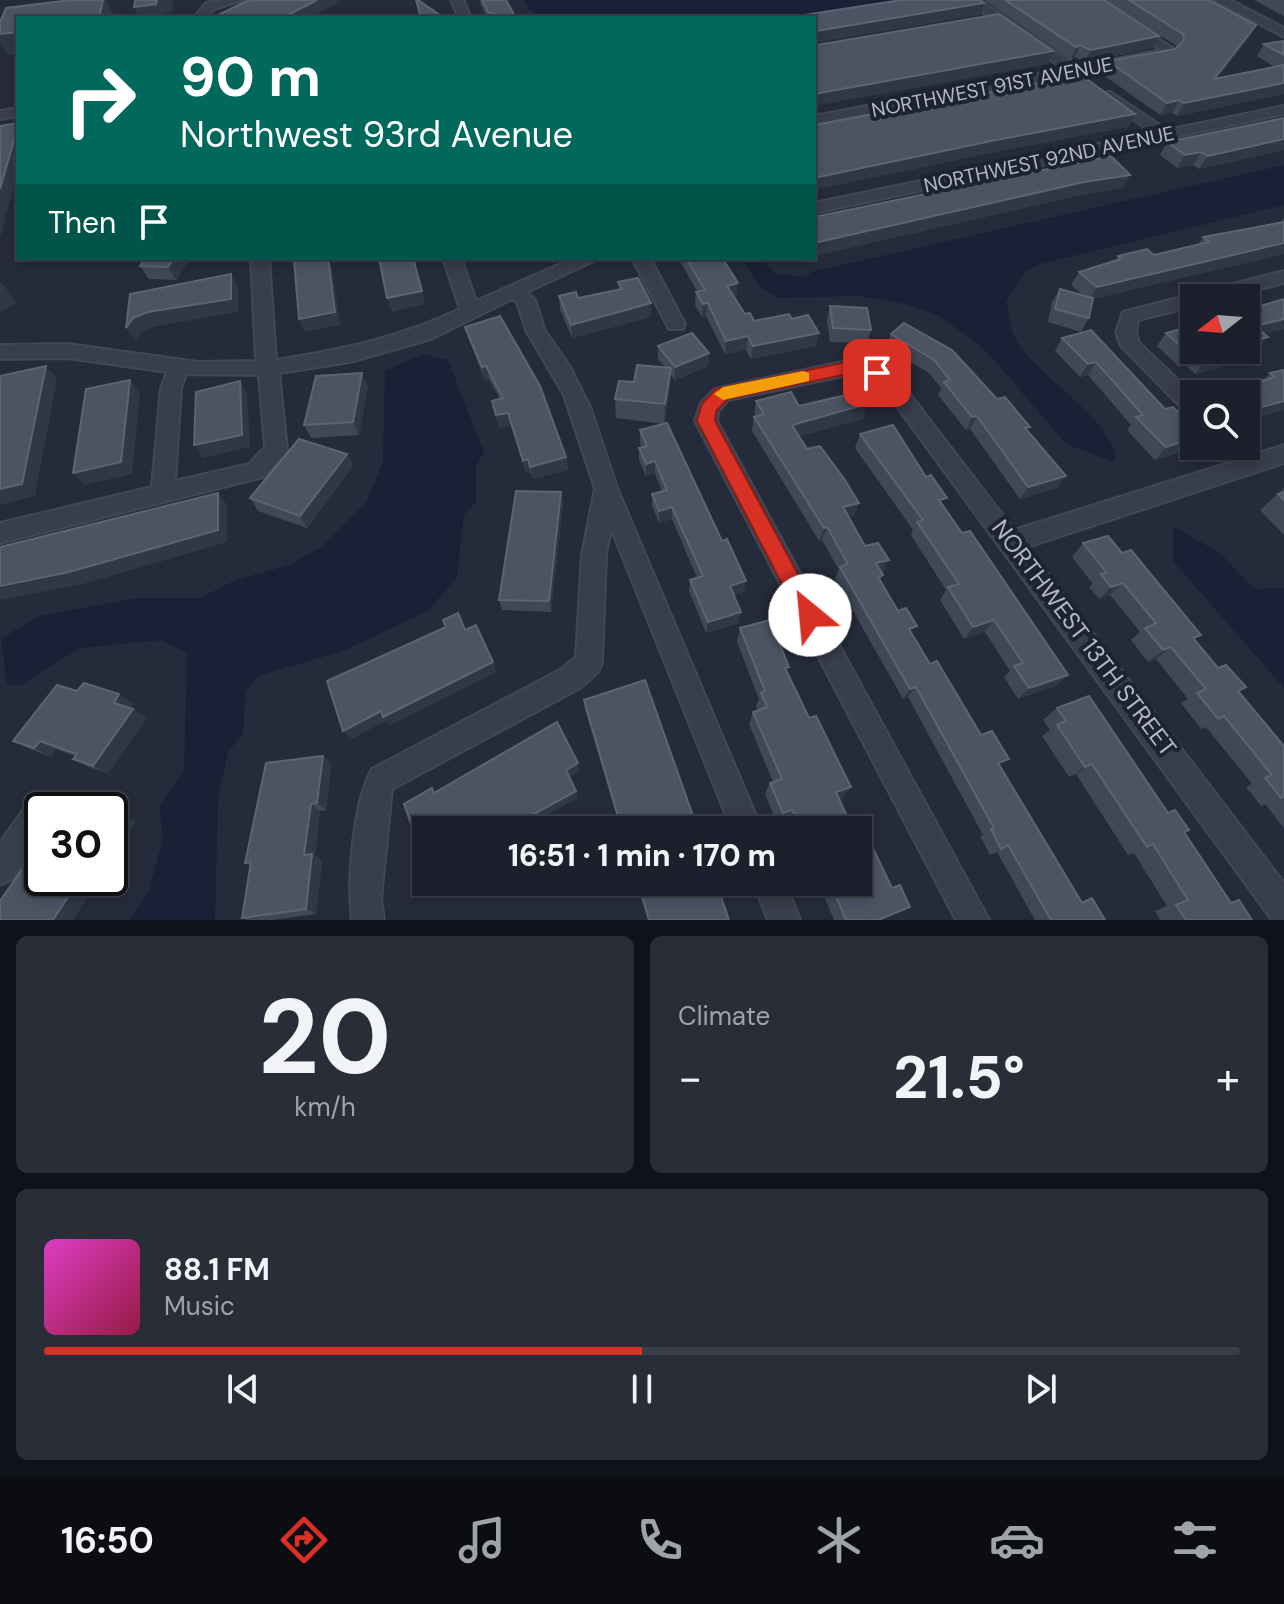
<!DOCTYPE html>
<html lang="en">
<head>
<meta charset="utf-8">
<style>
  :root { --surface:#1c202c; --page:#292d38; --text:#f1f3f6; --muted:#a0a3a9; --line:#3a3e48; --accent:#d93025 }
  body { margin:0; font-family:"DM Sans",sans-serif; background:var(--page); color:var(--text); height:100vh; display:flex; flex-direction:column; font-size:30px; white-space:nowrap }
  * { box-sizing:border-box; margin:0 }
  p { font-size:26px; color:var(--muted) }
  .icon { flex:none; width:44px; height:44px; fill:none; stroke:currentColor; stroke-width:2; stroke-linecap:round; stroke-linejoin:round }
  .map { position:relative; height:920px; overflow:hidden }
  .panel { display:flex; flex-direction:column; gap:16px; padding:16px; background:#0f1218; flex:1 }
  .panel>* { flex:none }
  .hud { position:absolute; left:16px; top:16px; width:800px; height:244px; border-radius:0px; box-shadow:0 4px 12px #0003,0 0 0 2px var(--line); background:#00695c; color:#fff; overflow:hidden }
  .needle { width:52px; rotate:253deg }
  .controls { position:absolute; left:1180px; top:284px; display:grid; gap:16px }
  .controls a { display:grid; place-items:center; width:80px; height:80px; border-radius:0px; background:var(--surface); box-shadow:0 4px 12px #0003,0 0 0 2px var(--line); font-size:40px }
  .speed { position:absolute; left:24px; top:792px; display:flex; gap:16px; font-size:40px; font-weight:700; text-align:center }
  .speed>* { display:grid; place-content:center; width:104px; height:104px; border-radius:50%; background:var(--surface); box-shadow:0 4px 12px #0003,0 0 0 2px var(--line); line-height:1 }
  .speed .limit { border:4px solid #111; border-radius:12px; background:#fff; color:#111 }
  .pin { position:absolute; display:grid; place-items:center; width:68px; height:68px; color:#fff; margin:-34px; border-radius:16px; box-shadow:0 4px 12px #0006 }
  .me { position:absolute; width:88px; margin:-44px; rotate:332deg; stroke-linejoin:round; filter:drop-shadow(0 0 6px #0008) }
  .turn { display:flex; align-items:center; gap:28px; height:168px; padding:0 32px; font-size:36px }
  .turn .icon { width:104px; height:104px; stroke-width:2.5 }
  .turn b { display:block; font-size:56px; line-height:68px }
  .then { display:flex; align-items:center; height:76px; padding:0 32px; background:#0003; gap:16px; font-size:30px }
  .big { font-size:60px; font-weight:800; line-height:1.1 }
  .panel .widget { flex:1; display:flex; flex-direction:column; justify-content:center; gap:12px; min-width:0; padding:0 28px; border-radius:12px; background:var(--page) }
  .panel .dial { align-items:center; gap:0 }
  .dial b { font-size:104px; line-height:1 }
  .song { display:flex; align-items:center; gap:24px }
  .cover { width:96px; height:96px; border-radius:12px; background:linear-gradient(135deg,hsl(310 70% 55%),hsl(340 70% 35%)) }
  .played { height:8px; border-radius:4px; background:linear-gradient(90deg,var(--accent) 50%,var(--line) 50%) }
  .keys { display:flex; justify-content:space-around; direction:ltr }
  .heat { display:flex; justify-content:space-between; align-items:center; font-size:44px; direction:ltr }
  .panel .tiles { flex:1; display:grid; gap:16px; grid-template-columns:1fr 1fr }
  .widget:last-child { grid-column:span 2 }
  .trip { position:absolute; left:412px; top:816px; width:460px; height:80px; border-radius:0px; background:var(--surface); box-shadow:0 4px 12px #0003,0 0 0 2px var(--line); font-weight:800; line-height:80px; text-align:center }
  .dock { display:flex; height:128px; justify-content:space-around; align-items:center; background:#0b0d12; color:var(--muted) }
  .dock .icon { width:56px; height:56px }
  .dock .selected { color:var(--accent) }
  .dock b { font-size:36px; color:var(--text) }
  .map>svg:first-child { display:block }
</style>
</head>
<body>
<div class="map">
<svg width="1284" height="920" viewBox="0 0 1284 920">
  <rect width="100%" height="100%" fill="#252b3a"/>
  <g fill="#192137">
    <path d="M524,0H898V1L814,18H546L528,9Z"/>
    <path d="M1284,165V205L1040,264L1025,272L1006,301C1009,313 1010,327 1015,338C1032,374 1121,423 1114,462L1066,444L996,362L971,338L937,315L905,304L858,296L778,298L761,288L741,258H762L775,274L804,277L815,271Z"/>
    <path d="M423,354L448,360L484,452L476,467V502L464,515L457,577L428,611L343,651L258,676L246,691L243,734L228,752L218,798L215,920H129L149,891L163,837L159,807L184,770L187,653L162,640L80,648L21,685H7L1,639L38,616L138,598H200L236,580L289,565L323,546L366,503L383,462L385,371Z"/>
    <path d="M1173,526L1221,554L1254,589L1284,588V688L1173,561Z"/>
  </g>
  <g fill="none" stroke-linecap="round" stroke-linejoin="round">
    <defs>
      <g id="minor">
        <path d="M221,0H243L214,9L206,18H194L206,3Z"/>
        <path d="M451,0H463L471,18H459Z"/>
        <path d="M965,0H979L1078,67L1161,50L1085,0H1099L1175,50L1168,58L1087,73V79L1073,76L814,124V116L1064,69Z"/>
        <path d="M1215,0H1230L1284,28V37Z"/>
        <path d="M1110,92L1167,130L1284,106V114L814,213V203L1152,133L1105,99V93Z"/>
        <path d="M18,108V116L0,119V111Z"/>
        <path d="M251,258H269L276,360C341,350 401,337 460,309L443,258H461L476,301L574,258H600L527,292L535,300L545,331L570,367L590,407L617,488L762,830H732L611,528L606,555L602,663L598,672L580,688L392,789L381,899L384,920H352C347,881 353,803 372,769L560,670L576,657L582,555L595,488L564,395L527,332L517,303L512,299L431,339L350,362L279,373L287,450L264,477L0,543V523L152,487L161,388L167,372L68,358L0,359V345L68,344L198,362L256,361ZM186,374L259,375L265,447L249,464L175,481L181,388Z"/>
        <path d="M632,258H650L685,324L683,329H669Z"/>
        <path d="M1284,271V283L1225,298H1194V306L1138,320L1136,333L1139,343L1194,395V416L1187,413L1121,346L1116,333L1123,312Z"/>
        <path d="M847,361L884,368L899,380L1014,530L1235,461L1222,446L1246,445L1256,454L1284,445V463L1027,547L1284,883V920H1272L885,390L871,379L847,375L728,400L718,412L717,421L989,920H956L695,421L701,403L715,389Z"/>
        <path d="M42,795L53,799L57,810H42V836L11,880L0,885V843L31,799Z"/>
        <path d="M753,882H785L800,920H768Z"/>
      </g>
    </defs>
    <use href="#minor" stroke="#414753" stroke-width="4"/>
    <use href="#minor" fill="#383e4a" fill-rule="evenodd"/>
  </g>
  <g fill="#404858">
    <path d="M479,0H506L516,18H487Z"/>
    <path d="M984,0H1104L1159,36L1153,48L1085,62L1075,57L1071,60Z"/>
    <path d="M1105,0H1209L1249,38L1217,79L1275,67L1257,56L1264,44L1284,41V94L1177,116L1172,113L1160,115L1102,74L1108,61L1175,49L1177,46Z"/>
    <path d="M1254,0H1284V16Z"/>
    <path d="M1284,118V150L1199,169L1193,165L1177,168L1160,155L1167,142Z"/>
    <path d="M1284,218V254L1092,299L1089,318L1081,332L1048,322L1052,302L1060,289L1083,295L1071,285L1079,272L1115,261L1118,256L1154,255L1198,245L1203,237L1279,223Z"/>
    <path d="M190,258L176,280L149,279L140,266Z"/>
    <path d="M678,258H686L738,283L736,296L734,297L745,314L754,321L792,319L816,346L751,359L746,350L725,354L706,316L702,317L695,305L696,292L697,291Z"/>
    <path d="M618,282L651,303L650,317L572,338L560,309L559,296L578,298L619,289Z"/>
    <path d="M1284,299V329L1264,334L1268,337L1257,351L1232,357L1224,366L1195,374L1185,365L1179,367L1157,346L1166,333Z"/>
    <path d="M830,306L871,330L867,343L830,342L827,320Z"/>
    <path d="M904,323L1028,431L1066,476L1057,488L1020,499L970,429L966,430L938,395L941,388L929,373L886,347L891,334Z"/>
    <path d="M465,327L566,457L568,470L533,479L530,472L526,473L511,425L499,428L492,401L500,399L489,379L485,380L469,340Z"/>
    <path d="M1062,338L1194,428V445L1191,449L1155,460L1127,430L1131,425L1088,375L1080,377L1055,351Z"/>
    <path d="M658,346L709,353L708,366L675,380L670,374V387L664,424L616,418L615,399L634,382L665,367L658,359Z"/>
    <path d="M1284,370L1246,421V394H1227L1230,390L1263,381L1270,373Z"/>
    <path d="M368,386L359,435L311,438L304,425Z"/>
    <path d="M756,401L799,406L863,419L799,436L807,449L859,503L854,516L849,517L865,546L889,560L882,573L881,581L912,635L930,664L1000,766L1082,902L1092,898L1105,920H1035L997,852L990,855L980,836L983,835L908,697L903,699L835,579L839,570L822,540L819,541L752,431Z"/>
    <path d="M640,430L744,592L734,595L739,623L706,633L689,591L690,580L697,578L672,519L659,523L652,506V494L662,491L655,474L646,476L639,460V448L642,447L640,443Z"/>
    <path d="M860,434L943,506L1068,675L1055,686L1018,699L1004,677L1010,671L985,632L964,639L940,600L946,590L911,535L913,530L855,448Z"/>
    <path d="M347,454L353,466L307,528L258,511L250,498Z"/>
    <path d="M1284,488V535L1260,510Z"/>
    <path d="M561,492L563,504L551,612L502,610L499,600Z"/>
    <path d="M1083,543L1195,640L1218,668L1246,687L1238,692L1284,746V828L1265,804L1261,806L1246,787L1252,784L1206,727L1201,729L1181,703L1188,699L1156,659L1148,662L1131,640L1140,632L1110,595L1099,599L1089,587L1093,584L1072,557Z"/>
    <path d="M740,628L787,672L809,718L851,787L843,797L839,799L841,830H791L787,819L777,823L765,794L770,783L773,782L749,724L753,712L758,710L756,706L759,699L737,642Z"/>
    <path d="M77,691L119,694L133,704L130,708L147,718L108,773L89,767L73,759L75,756L56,749L51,757L30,749L13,741Z"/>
    <path d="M584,700L698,830H621L585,710Z"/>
    <path d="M1057,708L1168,813L1184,832L1230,902L1239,900L1252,920H1160L1155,911L1167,906L1134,853L1128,855L1076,774L1069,777L1042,736L1050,730L1043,720Z"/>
    <path d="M323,756L331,764L326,810L320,811L315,856L322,860L316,914L273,920H247L242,918L251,866L245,863Z"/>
    <path d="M636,882H716L729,920H648Z"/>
    <path d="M818,882H858L892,888L910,907L882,920H834Z"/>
  </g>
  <g fill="#303747">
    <path d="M103,0H106L114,16V18H99Z"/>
    <path d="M157,0H174L172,12L164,13L163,18H139L134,7Z"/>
    <path d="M317,0H340L341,1L309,18H282Z"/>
    <path d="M984,3L981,15L814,43L816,31Z"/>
    <path d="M1256,25L1249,38L1207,92L1214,79Z"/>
    <path d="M18,32V54L8,55L0,43V34Z"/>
    <path d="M1159,36L1153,48L1085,62L1091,50Z"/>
    <path d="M1080,45L1075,57L1071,60L1076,47Z"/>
    <path d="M1053,51L1048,64L814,106V94Z"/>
    <path d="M1284,83V94L1177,116L1184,103Z"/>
    <path d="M1179,100L1172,113L1160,115L1167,103Z"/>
    <path d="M1135,114L1129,127L991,153L814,190V178L996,140Z"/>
    <path d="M18,126V171L0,238V189Z"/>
    <path d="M1284,139V150L1199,169L1208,156Z"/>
    <path d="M1201,152L1193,165L1177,168L1185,155Z"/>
    <path d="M1130,175L1123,188L1078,196L814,256V243L1084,182Z"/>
    <path d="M1284,243V254L1089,300L1097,287Z"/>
    <path d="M174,258H190L176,280L168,267Z"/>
    <path d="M328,258L332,267L340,325L305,332L299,319Z"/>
    <path d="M413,258L425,304L392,312L387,298Z"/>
    <path d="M788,258H803L787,262Z"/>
    <path d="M231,274L238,287V312L157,326L142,331L136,341L126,328L133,318Z"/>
    <path d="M1,282L17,302L0,313V283Z"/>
    <path d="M738,283L736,296L725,299L727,286Z"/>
    <path d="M651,303L650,317L572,338L571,325Z"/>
    <path d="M708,303L706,316L702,317L703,304Z"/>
    <path d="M1284,319V329L1246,339L1255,326Z"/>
    <path d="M819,333L816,346L751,359L753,346Z"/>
    <path d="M748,336L746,350L725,354L726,341Z"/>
    <path d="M1268,337L1257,351L1232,357L1224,366L1195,374L1205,361L1227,350H1246V343Z"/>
    <path d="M1196,352L1185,365L1179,367L1189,354Z"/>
    <path d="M709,353L708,366L675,380V367Z"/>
    <path d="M1096,362L1088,375L1080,377L1088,364Z"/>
    <path d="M46,366L57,379L35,496L0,505V489Z"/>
    <path d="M486,366L489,379L485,380L482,367Z"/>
    <path d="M671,368L670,387L664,424L665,404Z"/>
    <path d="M362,373L368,386L359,435L353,422Z"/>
    <path d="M130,380L140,393L132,474L85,485L73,473Z"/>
    <path d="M240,381L247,394L250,447L203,458L194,445Z"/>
    <path d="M1284,401V410L1246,421V416L1251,410Z"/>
    <path d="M867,404L863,419L789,439L792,425Z"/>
    <path d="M508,413L511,425L499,428L496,415Z"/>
    <path d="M977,416L970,429L966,430L972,417Z"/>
    <path d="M1194,438V445L1191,449L1155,460L1166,447Z"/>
    <path d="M347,454L353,466L307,528L300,516Z"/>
    <path d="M566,457L568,470L533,479L530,467Z"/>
    <path d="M528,459L530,472L526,473L523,461Z"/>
    <path d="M655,461V474L646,476V464Z"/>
    <path d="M1066,476L1057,488L1020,499L1028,487Z"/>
    <path d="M561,492L563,504L551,612L549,601Z"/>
    <path d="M218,493L227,505V542L83,584L0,600V586Z"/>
    <path d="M859,503L854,516L838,521L843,507Z"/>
    <path d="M672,507V519L659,523V511Z"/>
    <path d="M827,527L822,540L819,541L824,528Z"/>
    <path d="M889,560L883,572L870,576L876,563Z"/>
    <path d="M746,581L744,592L728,597L730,586Z"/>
    <path d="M1123,583L1110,595L1099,599L1111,587Z"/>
    <path d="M741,612L739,623L706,633L708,622Z"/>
    <path d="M994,620L985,632L964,639L973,627Z"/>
    <path d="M1171,647L1156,659L1148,662L1163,650Z"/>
    <path d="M493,662L497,672L389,726L386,721L351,739L343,731L381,711Z"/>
    <path d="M1068,675L1055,686L1018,699L1029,688Z"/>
    <path d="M916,687L908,697L903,699L910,689Z"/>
    <path d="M119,694L133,704L127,712L114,703Z"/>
    <path d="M133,709L147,718L108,773L93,766Z"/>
    <path d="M40,741L56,749L51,757L34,748Z"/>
    <path d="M323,756L331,764L326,810L317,803Z"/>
    <path d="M578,763L580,771L568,778L566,770Z"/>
    <path d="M1092,764L1076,774L1069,777L1085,767Z"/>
    <path d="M851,787L843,797L829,802L836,792Z"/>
    <path d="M576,791L578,798L520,830H505Z"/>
    <path d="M311,804L320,811L315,856L322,860L316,914L306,909L304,855Z"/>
    <path d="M793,810L787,819L777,823L783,813Z"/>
    <path d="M121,814L136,821L110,862V832Z"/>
    <path d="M849,821L841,830H824Z"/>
    <path d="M80,878H100L73,920H53Z"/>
    <path d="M910,907L882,920H878Z"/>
  </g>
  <g fill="#4c5464" stroke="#5c6473" stroke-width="2">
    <path d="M71,0H103L99,18H18V32L0,34V22L6,8Z"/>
    <path d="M135,0H157L156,4L134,7Z"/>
    <path d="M258,0H317L282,18H234L220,14L247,1Z"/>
    <path d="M416,0H418L444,18H421Z"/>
    <path d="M482,0H506L516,18H507L488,12Z"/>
    <path d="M901,0H980L984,3L816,31L814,38V18H785Z"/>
    <path d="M1005,0H1104L1159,36L1091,50L1080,45L1076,47Z"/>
    <path d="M1129,0H1209L1256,25L1214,79L1284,65V83L1184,103L1179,100L1167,103L1108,61L1175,49L1184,40L1183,34Z"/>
    <path d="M999,14L1053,51L814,94V43L817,45Z"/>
    <path d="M1284,41V55L1264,44Z"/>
    <path d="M1081,75L1135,114L996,140L814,178V125Z"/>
    <path d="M1284,118V139L1208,156L1201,152L1185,155L1167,142Z"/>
    <path d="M18,123V126L0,189V126Z"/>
    <path d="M1111,156L1130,175L1084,182L814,243V217Z"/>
    <path d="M1284,222V243L1097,287L1079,272L1121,259L1118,256L1147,249L1154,255L1209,242L1203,237Z"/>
    <path d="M145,258H174L168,267L140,266Z"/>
    <path d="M306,258H328L335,312L299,319L294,260Z"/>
    <path d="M379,258H413L422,291L387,298Z"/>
    <path d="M686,258H722L738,283L727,286L745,314L750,313L754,321L789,314L792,319L808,315L819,333L753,346L748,336L726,341L708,303L703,304L696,292L705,290Z"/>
    <path d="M231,274V299L148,312L133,318L126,328L130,294Z"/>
    <path d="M638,278L651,303L571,325L559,296L576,292L578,298L622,289L618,282Z"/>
    <path d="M1060,289L1093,298L1089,318L1055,309Z"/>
    <path d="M1284,299V319L1255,326L1268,337L1246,343V310Z"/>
    <path d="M830,306L867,308L871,330L833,328Z"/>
    <path d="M500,316L540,386L566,457L530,467L528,459L523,461L508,413L496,415L492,401L503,398L486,366L482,367L465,327Z"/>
    <path d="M904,323L952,350L997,399L1005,397L1030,427L1025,428L1066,476L1028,487L977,416L972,417L944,382L950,380L934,360L891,334Z"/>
    <path d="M1194,325V350H1232L1235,353L1205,361L1196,352L1189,354L1166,333Z"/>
    <path d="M1091,330L1165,409L1173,407L1194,428V438L1166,447L1136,417L1143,415L1096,362L1088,364L1062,338Z"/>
    <path d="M692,333L709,353L675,367L658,346Z"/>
    <path d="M637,365L671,368L665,404L615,399L619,381L634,382Z"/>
    <path d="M46,366L22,484L0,489V376Z"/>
    <path d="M1284,370V401L1251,410L1246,405V394H1234L1230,390L1275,377L1270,373Z"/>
    <path d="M362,373L353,422L304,425L316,376Z"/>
    <path d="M130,380L121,462L73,473L86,389Z"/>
    <path d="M240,381L242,435L194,445L196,392Z"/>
    <path d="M791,392L799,406L859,392L867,404L792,425L807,449L820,446L845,480L859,503L843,507L865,546L878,543L889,560L876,563L883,575L878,577L898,611L906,608L917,626L909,629L930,664L937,661L981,735L992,731L1009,759L998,763L1082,903L1092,898L1105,920H1051L1008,845L1001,849L991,829L994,828L916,687L910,689L840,567L848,564L827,527L824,528L754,417L764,414L756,401Z"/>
    <path d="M667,423L722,541L727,539L746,581L730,586L741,612L708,622L690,580L703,576L672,507L659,511L652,494L667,490L655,461L646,464L639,448L647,446L640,430Z"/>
    <path d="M893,425L926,477L931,475L947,498L939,500L962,533L970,531L1068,675L1029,688L1014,666L1023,663L994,620L973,627L948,587L959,584L917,522L923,520L860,434Z"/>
    <path d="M299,439L347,454L300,516L250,498Z"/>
    <path d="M516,491L561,492L549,601L499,600Z"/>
    <path d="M1284,492V500L1278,494Z"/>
    <path d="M218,493V530L69,572L0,586V547Z"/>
    <path d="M1108,536L1122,553L1131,550L1201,635L1193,638L1218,668L1226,665L1246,687L1238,691L1284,746V796L1281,798L1265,778L1272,775L1224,716L1218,719L1197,693L1206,689L1171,647L1163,650L1145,628L1156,623L1123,583L1111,587L1101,574L1107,573L1083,543Z"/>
    <path d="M458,613L465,630L476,625L493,662L383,717L381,711L343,731L327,681L446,627L443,620Z"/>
    <path d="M770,620L789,667L785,668L809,718L816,716L851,787L836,792L849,821L824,830H801L793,810L783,813L770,783L782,779L753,712L767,707L761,693L765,691L740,628Z"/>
    <path d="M645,680L698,830H622L584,700Z"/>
    <path d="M84,683L119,694L114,703L133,709L93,766L73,759L77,754L40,741L34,748L13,741L57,685L77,691Z"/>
    <path d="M1089,696L1168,813L1175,810L1189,830L1184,832L1231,903L1239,900L1252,920H1186L1176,905L1188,900L1153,844L1147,847L1092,764L1085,767L1057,725L1066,721L1057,708Z"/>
    <path d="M557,722L578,763L566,770L576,791L505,830H426V849L421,852L404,804L432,788L434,793Z"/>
    <path d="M323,756L317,803L311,804L304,855L312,854L306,909L242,918L251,862L245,863L266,763Z"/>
    <path d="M72,798L108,810H63Z"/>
    <path d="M110,811L121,814L110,832Z"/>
    <path d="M42,841V878H80L53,920H0V901Z"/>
    <path d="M870,842L892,888L900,885L910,907L878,920H846L830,882H858V847Z"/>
    <path d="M638,882H716L729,920H649Z"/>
  </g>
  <path fill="#d93025" stroke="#8d1f18" stroke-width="2" d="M847,362L877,367L885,373L877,379L847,374L728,399L716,411L715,421L820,615L817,622L810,625L802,622L697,421L702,404L716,389Z"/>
  <path fill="#f59e0b" d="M803,371L809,373V381L723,400L714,394L723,387Z"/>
  <g text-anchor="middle" stroke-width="8" stroke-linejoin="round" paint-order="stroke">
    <g font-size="20" fill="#b4b9c6" stroke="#1d232f">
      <text transform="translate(992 87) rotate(-11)" y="7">NORTHWEST 91ST AVENUE</text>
      <text transform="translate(1049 159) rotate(-12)" y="7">NORTHWEST 92ND AVENUE</text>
    </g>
    <g font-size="24" fill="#b4b9c6" stroke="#1d232f">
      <text transform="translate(1084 638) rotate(53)" y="8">NORTHWEST 13TH STREET</text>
    </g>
  </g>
</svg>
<div class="controls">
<a><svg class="needle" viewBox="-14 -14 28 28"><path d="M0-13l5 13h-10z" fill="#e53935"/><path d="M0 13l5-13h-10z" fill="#a0a3a9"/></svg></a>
<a><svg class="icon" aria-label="search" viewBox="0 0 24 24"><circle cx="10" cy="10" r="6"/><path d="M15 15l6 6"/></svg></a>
</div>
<div class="speed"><div class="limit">30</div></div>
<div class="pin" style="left:877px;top:373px;background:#d93025"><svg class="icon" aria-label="arrive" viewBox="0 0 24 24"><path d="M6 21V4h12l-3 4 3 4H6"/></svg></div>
<svg class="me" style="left:810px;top:615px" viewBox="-20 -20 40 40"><circle r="19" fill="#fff"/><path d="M0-13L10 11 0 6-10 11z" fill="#d93025"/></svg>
<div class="trip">16:51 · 1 min · 170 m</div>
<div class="hud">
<div class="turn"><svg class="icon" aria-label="right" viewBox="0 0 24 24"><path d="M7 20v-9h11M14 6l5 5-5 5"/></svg><div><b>90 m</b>Northwest 93rd Avenue</div></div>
<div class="then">Then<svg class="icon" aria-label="arrive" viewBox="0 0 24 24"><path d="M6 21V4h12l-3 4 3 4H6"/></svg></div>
</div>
</div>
<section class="panel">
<div class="tiles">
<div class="widget dial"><b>20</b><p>km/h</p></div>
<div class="widget"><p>Climate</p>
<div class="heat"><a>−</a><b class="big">21.5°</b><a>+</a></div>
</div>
<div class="widget">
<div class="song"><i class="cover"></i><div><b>88.1 FM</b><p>Music</p></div></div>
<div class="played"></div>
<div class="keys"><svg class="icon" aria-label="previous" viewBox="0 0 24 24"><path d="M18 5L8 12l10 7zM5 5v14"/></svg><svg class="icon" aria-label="pause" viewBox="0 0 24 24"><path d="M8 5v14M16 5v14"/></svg><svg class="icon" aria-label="next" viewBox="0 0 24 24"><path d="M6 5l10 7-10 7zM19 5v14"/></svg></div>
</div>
</div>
</section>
<nav class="dock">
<b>16:50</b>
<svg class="icon selected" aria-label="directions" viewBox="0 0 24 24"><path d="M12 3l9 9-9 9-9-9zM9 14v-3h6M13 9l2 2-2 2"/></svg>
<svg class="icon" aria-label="music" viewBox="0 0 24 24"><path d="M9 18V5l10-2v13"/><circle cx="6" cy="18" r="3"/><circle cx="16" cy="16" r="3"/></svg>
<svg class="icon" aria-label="phone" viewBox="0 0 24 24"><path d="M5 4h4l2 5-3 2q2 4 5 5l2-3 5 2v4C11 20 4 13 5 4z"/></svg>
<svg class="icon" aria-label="climate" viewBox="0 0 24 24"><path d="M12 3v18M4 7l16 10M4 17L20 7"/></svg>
<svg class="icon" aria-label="car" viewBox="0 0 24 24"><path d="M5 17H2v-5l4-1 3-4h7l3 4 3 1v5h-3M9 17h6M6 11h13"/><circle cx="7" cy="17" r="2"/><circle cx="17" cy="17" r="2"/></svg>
<svg class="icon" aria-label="filters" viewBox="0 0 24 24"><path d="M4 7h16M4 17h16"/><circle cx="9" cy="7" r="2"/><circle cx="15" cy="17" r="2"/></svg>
</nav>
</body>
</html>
